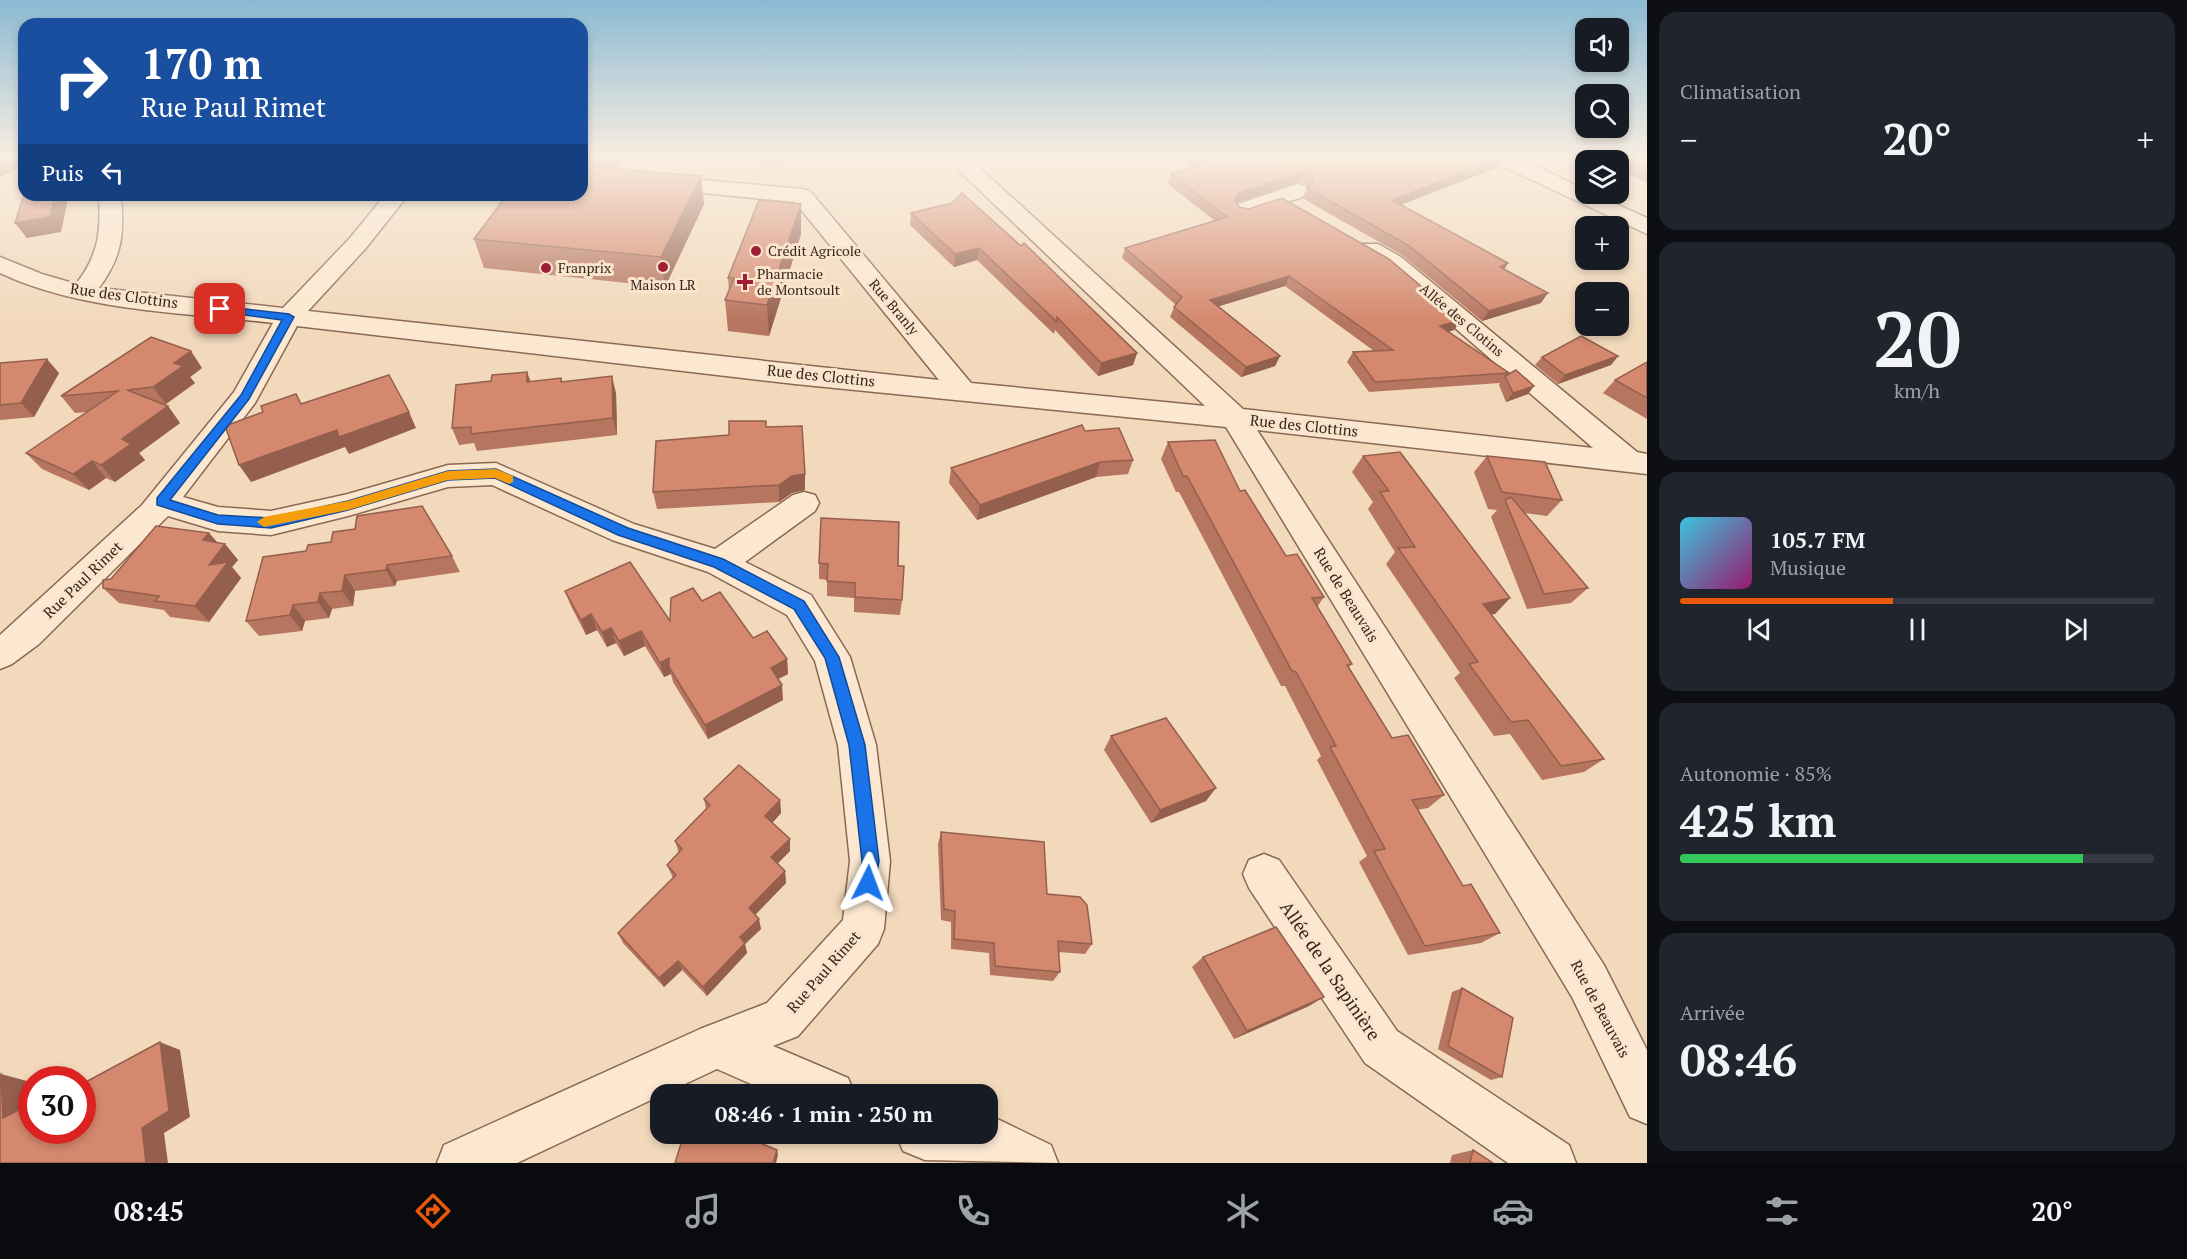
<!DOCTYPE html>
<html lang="fr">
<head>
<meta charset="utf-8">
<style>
  :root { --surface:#171b24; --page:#20242c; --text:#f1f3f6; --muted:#9ea1a6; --line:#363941; --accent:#ea580c }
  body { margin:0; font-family:"PT Serif",serif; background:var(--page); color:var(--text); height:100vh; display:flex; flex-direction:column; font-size:22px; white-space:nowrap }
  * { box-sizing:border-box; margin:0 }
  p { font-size:20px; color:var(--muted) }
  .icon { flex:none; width:33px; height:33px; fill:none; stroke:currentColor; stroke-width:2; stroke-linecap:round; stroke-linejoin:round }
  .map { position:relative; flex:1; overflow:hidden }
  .drawer { display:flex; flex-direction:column; gap:12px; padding:12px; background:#0d0f14; width:540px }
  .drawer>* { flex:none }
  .guide { position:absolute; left:18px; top:18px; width:570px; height:183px; border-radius:18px; box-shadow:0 3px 9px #0003; background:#1a4fa0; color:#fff; overflow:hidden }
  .buttons { position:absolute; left:1575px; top:18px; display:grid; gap:12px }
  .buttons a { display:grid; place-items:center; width:54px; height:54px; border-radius:12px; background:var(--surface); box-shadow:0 3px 9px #0003; font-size:30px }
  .speed { position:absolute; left:18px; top:1066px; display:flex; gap:12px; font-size:30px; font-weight:700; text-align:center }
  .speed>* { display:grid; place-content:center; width:78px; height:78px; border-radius:50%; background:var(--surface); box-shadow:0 3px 9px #0003; line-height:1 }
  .speed .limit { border:9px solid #d22; background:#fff; color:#111 }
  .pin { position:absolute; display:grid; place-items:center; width:51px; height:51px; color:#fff; margin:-26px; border-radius:12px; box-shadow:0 3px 9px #0006 }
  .me { position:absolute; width:66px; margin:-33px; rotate:3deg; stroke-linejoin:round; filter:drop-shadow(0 0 4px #0008) }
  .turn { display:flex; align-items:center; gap:21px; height:126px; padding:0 24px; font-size:27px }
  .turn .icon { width:78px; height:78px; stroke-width:2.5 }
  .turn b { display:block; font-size:42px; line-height:51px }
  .then { display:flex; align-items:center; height:57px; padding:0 24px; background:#0003; gap:12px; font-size:22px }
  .big { font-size:45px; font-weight:800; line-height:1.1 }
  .drawer .tile { flex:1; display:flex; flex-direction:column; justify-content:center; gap:9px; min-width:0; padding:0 21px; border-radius:18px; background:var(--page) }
  .drawer .dial { align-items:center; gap:0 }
  .dial b { font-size:78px; line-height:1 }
  .song { display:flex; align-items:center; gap:18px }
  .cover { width:72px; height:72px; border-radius:9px; background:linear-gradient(135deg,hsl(190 70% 55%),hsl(320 70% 35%)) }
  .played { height:6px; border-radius:3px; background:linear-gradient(90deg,var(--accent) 45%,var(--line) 45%) }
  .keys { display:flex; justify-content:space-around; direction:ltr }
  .heat { display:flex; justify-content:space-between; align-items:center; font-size:33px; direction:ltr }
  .charge { height:9px; border-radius:4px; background:linear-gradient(90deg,#34c759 85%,var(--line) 0) }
  .trip { position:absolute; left:650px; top:1084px; width:348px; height:60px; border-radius:18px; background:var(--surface); box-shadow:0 3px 9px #0003; font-weight:800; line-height:60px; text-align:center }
  .menu { display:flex; height:96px; justify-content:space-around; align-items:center; background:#090b0e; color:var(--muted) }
  .menu .icon { width:42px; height:42px }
  .menu .on { color:var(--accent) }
  .menu b { font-size:27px; color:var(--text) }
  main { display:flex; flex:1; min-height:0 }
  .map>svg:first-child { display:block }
</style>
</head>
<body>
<main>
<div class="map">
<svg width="1647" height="1163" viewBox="0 0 1647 1163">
  <rect width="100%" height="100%" fill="#f2d9bc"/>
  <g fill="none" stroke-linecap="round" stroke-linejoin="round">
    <defs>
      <g id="minor">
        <path d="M947,159H970L1243,409L1593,448L1385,267L1362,254L1358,249L1362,244H1378L1401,257L1637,452L1647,454V474L1257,430L1604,965L1647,1050V1124L1630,1117L1572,997L1226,427L795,384L297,326L255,403L183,497L218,507L271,511L348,494L448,465L496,463L634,524L715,549L793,495L804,492L815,495L819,503L815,511L745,562L811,595L850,657L876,745L890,861L884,929L878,944L798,1036L773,1046L848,1078L855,1095H776L717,1069L517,1163H437L444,1145L700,1029L767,1003L843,920L850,861L838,745L815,661L787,615L708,572L612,540L492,485L448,487L348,516L271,535L218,531L168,516L39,644L12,664L0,669V635L142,505L234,392L273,323C182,312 84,312 0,273V257L42,274L76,284C99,255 101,230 99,195H121C124,234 123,255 99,288L283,308L350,238L385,195H408L366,248L308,311L939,380L795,202L582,181V169L802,189L810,191L971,383L1205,406Z"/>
        <path d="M1493,159H1521L1586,190V194H1594L1647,218V234L1496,163Z"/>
        <path d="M1297,184L1305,186L1308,191L1305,196L1244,217L1236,215L1233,210L1236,205Z"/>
        <path d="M1264,854L1279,860L1397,1031L1569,1145L1576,1163H1508L1365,1063L1249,888L1243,874L1249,860Z"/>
        <path d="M987,1114L1051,1145L1058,1163L925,1160L903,1151L896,1134H987Z"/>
      </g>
    </defs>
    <use href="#minor" stroke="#8b6854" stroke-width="3"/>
    <use href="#minor" fill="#fce8d0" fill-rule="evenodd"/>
  </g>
  <g fill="#b6755f">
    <path d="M582,159H623L617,169L701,176L704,204L665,287L484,268L474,239L505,197L504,195H582Z"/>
    <path d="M753,159H788L772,168Z"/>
    <path d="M1182,159H1501L1496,168L1400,205L1508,263L1504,269L1541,303L1482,321L1402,255L1302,198L1308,187L1306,184L1298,182L1236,203L1239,207L1461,320L1454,330L1448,332L1509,373L1507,375L1534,386L1528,394L1506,402L1499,385L1500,383L1369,392L1347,362L1353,352L1374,351L1285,286L1219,306L1280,356L1275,366L1241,377L1170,317L1174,307L1176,305L1122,258L1125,248L1215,221L1168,184L1171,174L1193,166Z"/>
    <path d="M1591,159H1647V182L1618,171V160H1594Z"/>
    <path d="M952,203L1137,353L1133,365L1098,376L1055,330L1054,334L977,260L954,267L910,225L911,213Z"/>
    <path d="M801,234L769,336L728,331L725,300L729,291L728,278Z"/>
    <path d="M1618,356L1611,365L1558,384L1535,365L1542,357Z"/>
    <path d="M1647,362V419L1603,393L1615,380Z"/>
    <path d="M0,363L59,373L34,417L0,420Z"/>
    <path d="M202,368L190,377L195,383L166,404H163L168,406L180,423L139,453L145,460L115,482L106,478L89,490L42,469L26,453L87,412L75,413L61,396Z"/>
    <path d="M561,378L562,381L616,393L617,435L477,451L474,443L459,445L452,428L531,382Z"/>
    <path d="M766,427L805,490L792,493L779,502L657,509L653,492L729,435Z"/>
    <path d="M1085,431L1133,460L1128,474L1096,477L977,520L949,483L951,468Z"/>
    <path d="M1168,442L1240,491L1286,556L1324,597L1317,607L1352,664L1349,667L1392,738L1444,795L1428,808L1417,810L1463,886L1500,933L1481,943L1408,955L1359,862L1367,856L1317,760L1321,756L1285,686H1281L1179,492H1176L1161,459Z"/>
    <path d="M1363,456L1510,598L1495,614H1491L1604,759L1584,772L1542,780L1510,734L1494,736L1454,678L1460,673L1386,564L1395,552L1368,509L1373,502L1352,472Z"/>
    <path d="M1487,456L1562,500L1547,516L1525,513L1588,588L1571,603L1527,609L1491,517L1497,510L1488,509L1474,472Z"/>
    <path d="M209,533L217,542L225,544L238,560L232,567L241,578L209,622L170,617L164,610L119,603L103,588L111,579Z"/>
    <path d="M306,551L452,556L460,572L397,581L395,586L355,591L353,606L332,609L329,618L305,621L302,631L259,636L246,621Z"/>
    <path d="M819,563L898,566L902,600L900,615L854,612V598L827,596V580L819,579Z"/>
    <path d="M565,591L670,621L702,601L753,638L787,659L788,674L778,679L783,700L708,739L673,682L671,674L664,677L645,646L624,656L616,643L607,647L597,630L586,635L571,606Z"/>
    <path d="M1111,736L1206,801L1151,823L1104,750Z"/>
    <path d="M704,799L780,800L781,813L772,823L790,851L777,864L785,871L786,883L755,915L761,929L745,944L747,953L707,996L682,970L664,987L623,943L618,933L673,878L667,865L679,853L675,841L706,809Z"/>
    <path d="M941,832L1047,894L1092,944L1085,954L1058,952L1060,972L1053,981L990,975L989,953L951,949V922L941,920L938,844Z"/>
    <path d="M1203,957L1309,1006L1234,1039L1192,967Z"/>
    <path d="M1462,988L1502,1077L1491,1080L1438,1049L1452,992Z"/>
    <path d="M1473,1150L1493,1163H1450L1452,1155Z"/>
  </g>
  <g fill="#945f4d">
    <path d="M0,159H24V166L0,177Z"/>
    <path d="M599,159H601L606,186L594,167Z"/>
    <path d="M614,159H623L616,170Z"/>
    <path d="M772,159H788L772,168Z"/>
    <path d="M1498,159H1501L1496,168L1387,210L1392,200Z"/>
    <path d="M1302,172L1298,182L1235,203V201L1239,193Z"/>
    <path d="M701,176L704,204L665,287L661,257Z"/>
    <path d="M55,195H69L61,232L27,238L15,223Z"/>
    <path d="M801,204V234L769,336L767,305Z"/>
    <path d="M979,248L977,260L954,267L955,254Z"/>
    <path d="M1508,263L1502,273L1500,267Z"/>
    <path d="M1289,276L1285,286L1207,310L1210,300Z"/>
    <path d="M1548,293L1541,303L1482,321L1489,311Z"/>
    <path d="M1461,320L1454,330L1434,336L1440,326Z"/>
    <path d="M191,351L202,368L190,377L195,383L166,404L153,387L174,363Z"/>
    <path d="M1137,353L1133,365L1098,376L1101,363Z"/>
    <path d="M1280,356L1275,366L1241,377L1246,367Z"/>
    <path d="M1618,356L1611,365L1558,384L1565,375Z"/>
    <path d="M47,359L59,373L34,417L21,403Z"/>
    <path d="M527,372L533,388L527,382Z"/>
    <path d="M612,376L616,393L617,435L613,418Z"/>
    <path d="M1534,386L1528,394L1506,402L1513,393Z"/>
    <path d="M168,406L180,423L139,453L145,460L115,482L101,465L122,439Z"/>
    <path d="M409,412L416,428L349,454L345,447L251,482L239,465L337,430Z"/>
    <path d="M92,461L106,478L89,490L73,474Z"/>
    <path d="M1100,462L1096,477L977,520L980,505Z"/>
    <path d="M805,474V490L792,493L779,502V485L792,476Z"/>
    <path d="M209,533L222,548L225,544L238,560L232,567L241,578L209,622L195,606L209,565L203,540Z"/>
    <path d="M387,565L397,581L395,586L386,570Z"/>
    <path d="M345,575L355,591L353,606L342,591Z"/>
    <path d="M320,593L332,609L329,618L318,602Z"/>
    <path d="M1510,598L1495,614L1468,619L1483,604Z"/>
    <path d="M293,605L305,621L302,631L290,615Z"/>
    <path d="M591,614L597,630L586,635L581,620Z"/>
    <path d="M611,628L616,643L607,647L602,632Z"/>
    <path d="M641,631L645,646L624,656L619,641Z"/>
    <path d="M669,658V667L671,674L664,677L660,663Z"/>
    <path d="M787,659L788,674L772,682L771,668Z"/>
    <path d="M782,685L783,700L708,739L705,725Z"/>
    <path d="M1216,788L1206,801L1151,823L1160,810Z"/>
    <path d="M780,800L781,813L767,829L765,816Z"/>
    <path d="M790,839V851L772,869L771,857Z"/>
    <path d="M785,871L786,883L751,919L749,908Z"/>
    <path d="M759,919L761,929L745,944L747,953L707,996L703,987L740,937Z"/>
    <path d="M678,961L682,970L664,987L659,978Z"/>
    <path d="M1324,997L1309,1006L1234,1039L1247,1031Z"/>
    <path d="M160,1042L180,1050L190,1117L164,1133L168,1163H146L142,1128Z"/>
    <path d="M1,1074L27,1081L30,1123L3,1118Z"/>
    <path d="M777,1150L778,1155L776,1163H773Z"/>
  </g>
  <g fill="#d4886e" stroke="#945f4d" stroke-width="1.5">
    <path d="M582,159H599L594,167L701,176L661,257L474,239L507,195H582Z"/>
    <path d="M1201,159H1498L1392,200L1508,263L1500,267L1548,293L1489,311L1408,245L1307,188L1314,180L1310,174L1302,172L1239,193L1235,201L1239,207L1249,209L1282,198L1389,259L1461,320L1440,326L1509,373L1375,382L1353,352L1393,350L1289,276L1210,300L1280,356L1246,367L1174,307L1182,297L1125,248L1227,217L1171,174L1205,162Z"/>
    <path d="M1625,159H1647V168Z"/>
    <path d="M962,193L1021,246L1024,243L1137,353L1101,363L1057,317V322L979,248L955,254L911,213L952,203Z"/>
    <path d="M24,195H55L50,217L15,223Z"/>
    <path d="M759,200L801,204L767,305L725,300L734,278H728Z"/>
    <path d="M1581,336L1618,356L1565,375L1542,357Z"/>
    <path d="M151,337L191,351L174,363L183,366L153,387L127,390L168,406L122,439L131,444L101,465L92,461L73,474L26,453L118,391L61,396Z"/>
    <path d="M47,359L21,403L0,405V363Z"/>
    <path d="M1647,362V398L1615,380Z"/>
    <path d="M1516,370L1534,386L1513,393L1505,376Z"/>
    <path d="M527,372V382L561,378V382L612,376L613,418L471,434V427L452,428L456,385L491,381L492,375Z"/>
    <path d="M389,375L409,412L339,437L337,430L239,465L225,426L263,412L261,406L296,394L301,404Z"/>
    <path d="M729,421H766V427L802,426L805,474L792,476L779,485L653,492L656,441L729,435Z"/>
    <path d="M1082,425L1085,431L1119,428L1133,460L1100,462L980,505L951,468Z"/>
    <path d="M1215,440L1240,491L1245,490L1286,556L1297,554L1324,597L1312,598L1352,664L1347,665L1392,738L1408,735L1444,795L1412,800L1463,886L1471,884L1500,933L1425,946L1374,851L1385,849L1330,747L1336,746L1296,672L1292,671L1187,476H1183L1168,442Z"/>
    <path d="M1400,452L1510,598L1483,604L1604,759L1561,766L1528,720L1511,722L1469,664L1478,662L1398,548L1415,547L1380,492L1389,491L1363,456Z"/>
    <path d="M1487,456L1545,462L1562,500L1502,492Z"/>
    <path d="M1511,497L1588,588L1544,594L1505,500Z"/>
    <path d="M422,506L452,556L387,565L386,570L345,575L342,591L320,593L318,602L293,605L290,615L246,621L263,557L306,551L308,545L331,542L333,532L355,529L357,516Z"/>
    <path d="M821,518L899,522L898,566H904L902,600L855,597V583L827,581L828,564L819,563Z"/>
    <path d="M156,526L209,533L203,540L225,544L209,565L228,562L195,606L155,601L159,596L103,588V580L111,579Z"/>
    <path d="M630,562L670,621L671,598L693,588L702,601L720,592L753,638L767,631L787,659L771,668L782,685L705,725L669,667V658L660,663L641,631L619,641L611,628L602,632L591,614L581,620L565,591Z"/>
    <path d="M1166,718L1216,788L1160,810L1111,736Z"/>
    <path d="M739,765L780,800L765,816L790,839L771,857L785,871L749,908L759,919L740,937L745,943L703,987L678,961L659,978L618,933L676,875L667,865L682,849L675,841L710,805L704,799Z"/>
    <path d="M941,832L1044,842L1047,894L1080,897L1087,905L1092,944L1058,941L1060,972L995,966L994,943L954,939L955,911L944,909Z"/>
    <path d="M1276,927L1324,997L1247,1031L1203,957Z"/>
    <path d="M1462,988L1513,1018L1502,1077L1448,1046Z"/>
    <path d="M160,1042L169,1111L142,1128L146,1163H0V1075L1,1074L3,1118L32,1103V1131H82V1084Z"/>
    <path d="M684,1134H739L777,1150L773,1163H675Z"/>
    <path d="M1473,1150L1493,1163H1470Z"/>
  </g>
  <linearGradient id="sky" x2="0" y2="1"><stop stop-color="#8bbad3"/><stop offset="0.49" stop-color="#f9eee1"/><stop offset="1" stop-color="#f9eee1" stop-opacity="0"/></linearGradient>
  <rect width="1647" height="322" fill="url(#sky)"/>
  <path fill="#1a73e8" stroke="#114b97" stroke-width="1.5" d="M220,306L289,314L294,317L249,399L170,500L218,515L271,518L348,501L448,471L496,469L628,528L723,559L804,601L839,657L865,745L879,861L874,889L868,892L862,889L859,883L862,861L849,745L825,658L794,609L714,567L618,535L495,478L448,480L348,510L271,528L218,524L157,505V498L241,395L282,320L216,311V307Z"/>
  <path fill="#f59e0b" d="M496,469L513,476V482L509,484L495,478L448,480L348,510L264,527L257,522L264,517L348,501L448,471Z"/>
  <g fill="#a01e34" stroke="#f9e5cd" stroke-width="2">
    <circle cx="756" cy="251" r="6"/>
    <circle cx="663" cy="267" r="6"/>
    <circle cx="546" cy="268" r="6"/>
    <path d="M742 273h6v6h6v6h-6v6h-6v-6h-6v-6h6z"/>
  </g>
  <g text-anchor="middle" stroke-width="6" stroke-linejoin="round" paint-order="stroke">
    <g font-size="14" fill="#39241a" stroke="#f9e5cd" text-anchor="start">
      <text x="768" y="256">Crédit Agricole</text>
      <text x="558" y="273">Franprix</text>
      <text x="757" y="279">Pharmacie<tspan x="757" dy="16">de Montsoult</tspan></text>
      <text x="663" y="290" text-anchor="middle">Maison LR</text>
    </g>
    <g font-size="14" fill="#39241a" stroke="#f9e5cd">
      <text transform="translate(894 307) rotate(50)" y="5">Rue Branly</text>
      <text transform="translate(1462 320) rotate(40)" y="5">Allée des Clotins</text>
    </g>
    <g font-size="15" fill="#39241a" stroke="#f9e5cd">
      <text transform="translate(124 296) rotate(8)" y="5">Rue des Clottins</text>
      <text transform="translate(821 376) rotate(6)" y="5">Rue des Clottins</text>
      <text transform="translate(1304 426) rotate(6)" y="5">Rue des Clottins</text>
      <text transform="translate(83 580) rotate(-44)" y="5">Rue Paul Rimet</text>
      <text transform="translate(1346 595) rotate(58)" y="5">Rue de Beauvais</text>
      <text transform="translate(824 972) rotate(-49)" y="5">Rue Paul Rimet</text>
      <text transform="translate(1600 1009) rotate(62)" y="5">Rue de Beauvais</text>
    </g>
    <g font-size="18" fill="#39241a" stroke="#f9e5cd">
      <text transform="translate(1330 971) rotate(56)" y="6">Allée de la Sapinière</text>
    </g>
  </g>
</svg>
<div class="buttons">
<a><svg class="icon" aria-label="sound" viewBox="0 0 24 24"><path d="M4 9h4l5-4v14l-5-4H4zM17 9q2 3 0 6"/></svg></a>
<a><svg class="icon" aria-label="search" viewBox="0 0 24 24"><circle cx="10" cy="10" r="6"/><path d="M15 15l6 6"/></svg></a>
<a><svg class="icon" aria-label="layers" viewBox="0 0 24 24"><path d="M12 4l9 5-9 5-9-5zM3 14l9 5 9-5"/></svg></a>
<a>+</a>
<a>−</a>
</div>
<div class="speed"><div class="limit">30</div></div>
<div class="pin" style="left:220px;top:309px;background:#d93025"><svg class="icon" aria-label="arrive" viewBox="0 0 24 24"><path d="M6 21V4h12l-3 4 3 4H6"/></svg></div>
<svg class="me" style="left:868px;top:883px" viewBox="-20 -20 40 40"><path d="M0-17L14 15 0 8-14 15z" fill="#1a73e8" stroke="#fff" stroke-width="4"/></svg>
<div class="trip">08:46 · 1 min · 250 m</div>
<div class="guide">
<div class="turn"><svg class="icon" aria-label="right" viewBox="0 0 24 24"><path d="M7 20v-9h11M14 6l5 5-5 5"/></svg><div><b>170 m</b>Rue Paul Rimet</div></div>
<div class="then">Puis<svg class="icon" aria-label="left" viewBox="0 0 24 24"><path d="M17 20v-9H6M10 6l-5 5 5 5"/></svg></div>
</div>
</div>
<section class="drawer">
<div class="tile"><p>Climatisation</p>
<div class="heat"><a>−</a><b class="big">20°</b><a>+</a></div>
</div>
<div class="tile dial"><b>20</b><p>km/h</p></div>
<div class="tile">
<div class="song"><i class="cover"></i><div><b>105.7 FM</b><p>Musique</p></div></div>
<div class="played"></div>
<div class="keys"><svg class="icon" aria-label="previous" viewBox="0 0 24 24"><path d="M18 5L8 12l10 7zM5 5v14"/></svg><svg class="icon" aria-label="pause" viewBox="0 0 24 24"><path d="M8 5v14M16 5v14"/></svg><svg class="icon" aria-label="next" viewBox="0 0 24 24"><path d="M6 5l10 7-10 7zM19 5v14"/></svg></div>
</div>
<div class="tile"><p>Autonomie · 85%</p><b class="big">425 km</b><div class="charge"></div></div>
<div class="tile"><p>Arrivée</p><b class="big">08:46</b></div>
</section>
</main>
<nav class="menu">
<b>08:45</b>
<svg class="icon on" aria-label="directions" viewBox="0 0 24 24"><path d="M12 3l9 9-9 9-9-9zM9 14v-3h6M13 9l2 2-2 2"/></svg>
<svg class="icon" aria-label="music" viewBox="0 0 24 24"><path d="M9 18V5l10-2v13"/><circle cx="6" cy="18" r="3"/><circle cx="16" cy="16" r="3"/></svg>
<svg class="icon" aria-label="phone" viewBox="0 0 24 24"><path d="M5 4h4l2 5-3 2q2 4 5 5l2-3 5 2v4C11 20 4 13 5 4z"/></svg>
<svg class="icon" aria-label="climate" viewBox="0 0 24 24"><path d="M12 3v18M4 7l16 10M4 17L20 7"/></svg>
<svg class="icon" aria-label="car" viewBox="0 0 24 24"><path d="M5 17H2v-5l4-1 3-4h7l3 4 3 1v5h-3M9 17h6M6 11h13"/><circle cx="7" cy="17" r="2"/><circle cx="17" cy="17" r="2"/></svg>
<svg class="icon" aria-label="filters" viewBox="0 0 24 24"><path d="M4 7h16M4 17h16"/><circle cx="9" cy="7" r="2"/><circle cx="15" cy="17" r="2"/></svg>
<b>20°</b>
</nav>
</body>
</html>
